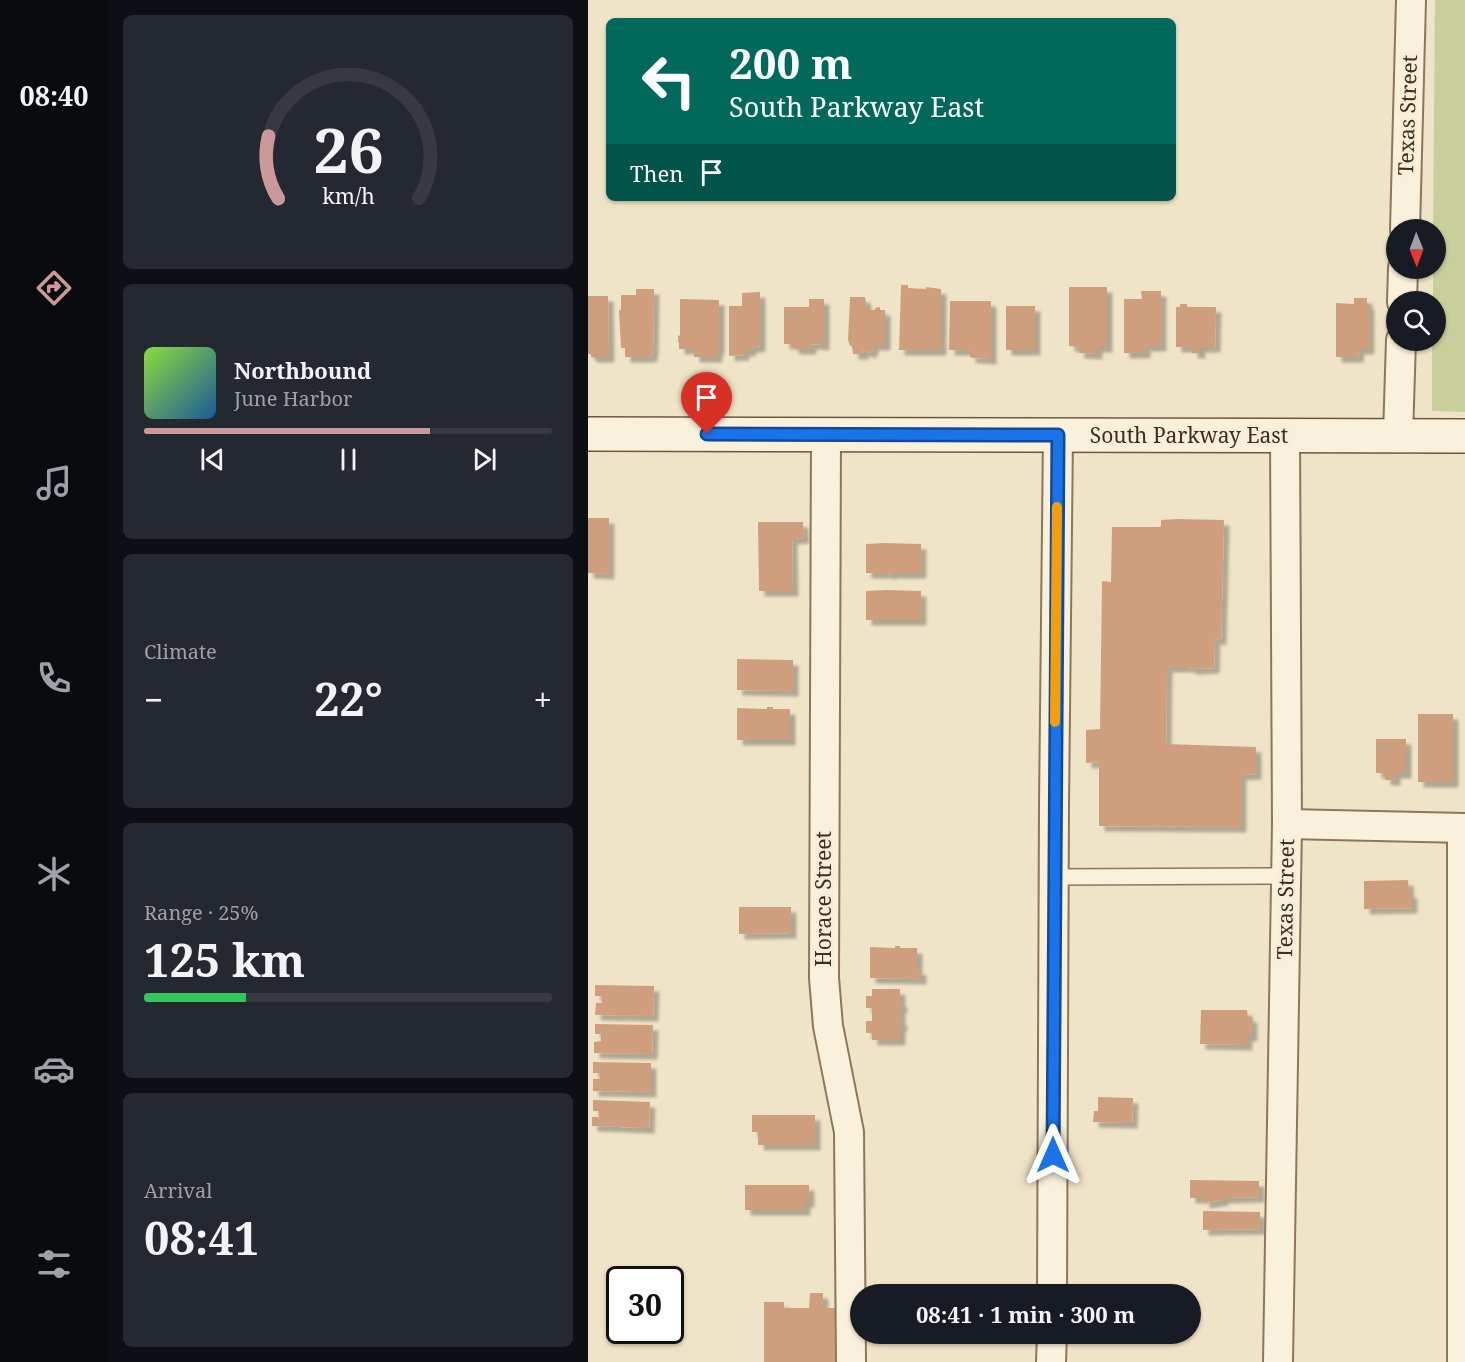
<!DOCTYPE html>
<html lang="en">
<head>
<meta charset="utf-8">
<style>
  :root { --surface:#171b24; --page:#242831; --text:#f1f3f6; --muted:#9ea1a6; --line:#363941; --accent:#cc999b }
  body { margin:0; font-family:"Noto Serif",serif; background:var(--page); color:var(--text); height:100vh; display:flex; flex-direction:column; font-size:22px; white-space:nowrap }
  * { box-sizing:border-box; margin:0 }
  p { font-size:20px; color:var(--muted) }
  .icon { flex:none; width:33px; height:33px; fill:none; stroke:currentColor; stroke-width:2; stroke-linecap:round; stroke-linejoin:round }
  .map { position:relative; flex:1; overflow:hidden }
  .panel { display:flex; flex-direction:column; gap:15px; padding:15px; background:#0d0f14; width:480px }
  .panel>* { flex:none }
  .guide { position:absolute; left:18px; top:18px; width:570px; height:183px; border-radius:9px; box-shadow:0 2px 4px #0004; background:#00695c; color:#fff; overflow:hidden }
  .needle { width:39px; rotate:179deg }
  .fabs { position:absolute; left:798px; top:219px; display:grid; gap:12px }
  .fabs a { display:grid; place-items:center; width:60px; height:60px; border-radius:50%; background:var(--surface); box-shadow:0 2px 4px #0004; font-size:30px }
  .speed { position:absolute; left:18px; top:1266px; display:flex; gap:12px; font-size:30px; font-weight:700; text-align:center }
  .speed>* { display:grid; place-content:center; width:78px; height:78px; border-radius:50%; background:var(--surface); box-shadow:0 2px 4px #0004; line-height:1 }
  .speed .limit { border:3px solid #111; border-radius:9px; background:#fff; color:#111 }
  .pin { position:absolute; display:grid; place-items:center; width:51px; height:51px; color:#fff; margin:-62px -26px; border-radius:50% 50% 50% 0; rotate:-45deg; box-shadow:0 0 6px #0007 }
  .pin .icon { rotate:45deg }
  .me { position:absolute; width:66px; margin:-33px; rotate:0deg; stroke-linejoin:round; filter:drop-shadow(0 0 4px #0008) }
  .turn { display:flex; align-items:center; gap:21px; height:126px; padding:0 24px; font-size:27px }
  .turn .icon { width:78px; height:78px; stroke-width:2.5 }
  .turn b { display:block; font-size:42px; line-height:51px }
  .then { display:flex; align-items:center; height:57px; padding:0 24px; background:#0003; gap:12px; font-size:22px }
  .big { font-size:45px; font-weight:700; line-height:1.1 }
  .panel .widget { flex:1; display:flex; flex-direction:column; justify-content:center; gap:9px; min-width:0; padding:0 21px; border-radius:9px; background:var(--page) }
  .panel .dial { align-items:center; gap:0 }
  .dial svg { height:156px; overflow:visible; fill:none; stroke:var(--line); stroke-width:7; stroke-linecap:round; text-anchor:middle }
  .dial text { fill:var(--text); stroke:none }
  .song { display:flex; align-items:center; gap:18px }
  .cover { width:72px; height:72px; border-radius:9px; background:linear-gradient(135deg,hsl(90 70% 55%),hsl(210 70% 35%)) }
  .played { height:6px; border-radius:3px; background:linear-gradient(90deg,var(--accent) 70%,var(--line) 70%) }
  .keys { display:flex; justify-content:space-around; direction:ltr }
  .heat { display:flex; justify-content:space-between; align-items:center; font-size:33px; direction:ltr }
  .charge { height:9px; border-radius:4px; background:linear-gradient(90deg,#34c759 25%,var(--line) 0) }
  .trip { position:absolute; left:262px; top:1284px; width:351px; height:60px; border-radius:30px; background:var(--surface); box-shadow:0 2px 4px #0004; font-weight:700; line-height:60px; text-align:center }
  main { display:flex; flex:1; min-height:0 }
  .dock { display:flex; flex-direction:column; width:108px; justify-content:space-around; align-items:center; background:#090b0e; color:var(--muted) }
  .dock .icon { width:42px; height:42px }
  .dock .current { color:var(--accent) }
  .dock b { font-size:27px; color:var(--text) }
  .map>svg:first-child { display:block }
</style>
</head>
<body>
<main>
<nav class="dock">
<b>08:40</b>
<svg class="icon current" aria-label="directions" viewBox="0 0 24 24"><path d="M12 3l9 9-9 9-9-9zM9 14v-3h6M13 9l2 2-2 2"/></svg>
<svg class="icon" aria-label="music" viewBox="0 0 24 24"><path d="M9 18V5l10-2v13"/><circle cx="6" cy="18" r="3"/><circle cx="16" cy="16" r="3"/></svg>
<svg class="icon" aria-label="phone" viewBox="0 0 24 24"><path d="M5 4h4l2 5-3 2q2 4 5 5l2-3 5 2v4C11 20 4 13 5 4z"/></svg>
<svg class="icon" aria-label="climate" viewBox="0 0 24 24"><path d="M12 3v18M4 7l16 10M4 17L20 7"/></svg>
<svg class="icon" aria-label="car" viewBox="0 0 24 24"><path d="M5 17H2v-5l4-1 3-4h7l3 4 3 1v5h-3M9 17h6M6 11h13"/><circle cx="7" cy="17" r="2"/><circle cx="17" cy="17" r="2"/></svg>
<svg class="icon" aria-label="filters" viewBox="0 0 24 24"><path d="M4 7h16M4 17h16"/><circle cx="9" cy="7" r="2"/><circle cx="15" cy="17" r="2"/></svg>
</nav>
<section class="panel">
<div class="widget dial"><svg viewBox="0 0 100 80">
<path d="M14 69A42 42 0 1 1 86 69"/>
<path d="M14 69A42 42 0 0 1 9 37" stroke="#cc999b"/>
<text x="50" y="56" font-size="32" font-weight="700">26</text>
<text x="50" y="72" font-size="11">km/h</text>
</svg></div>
<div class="widget">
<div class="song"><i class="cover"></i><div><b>Northbound</b><p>June Harbor</p></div></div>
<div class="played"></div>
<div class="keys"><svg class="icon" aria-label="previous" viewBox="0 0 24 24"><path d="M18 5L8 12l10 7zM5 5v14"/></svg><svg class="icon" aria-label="pause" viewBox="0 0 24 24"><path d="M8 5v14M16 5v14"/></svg><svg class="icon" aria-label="next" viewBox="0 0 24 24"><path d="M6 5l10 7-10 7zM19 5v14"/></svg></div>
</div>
<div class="widget"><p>Climate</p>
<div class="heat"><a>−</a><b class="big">22°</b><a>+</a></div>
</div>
<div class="widget"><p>Range · 25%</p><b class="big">125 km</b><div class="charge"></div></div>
<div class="widget"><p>Arrival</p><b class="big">08:41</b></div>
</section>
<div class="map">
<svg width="877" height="1362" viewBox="0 0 877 1362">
  <defs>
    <filter id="shadow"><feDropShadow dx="5.5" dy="5.5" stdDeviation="1.5" flood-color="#0004"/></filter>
  </defs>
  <rect width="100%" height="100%" fill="#f0e4c8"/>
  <path fill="#c9cf9b" d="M847,0H877V412L844,411V341L848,340V302L845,301V269L848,268V230L845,229Z"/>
  <g fill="#cf9f7d" filter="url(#shadow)">
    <path d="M313,285H320V288L338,289V287L353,289V350H311Z"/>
    <path d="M481,287H519V347H509V354L491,353V347L481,346Z"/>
    <path d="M48,289H66L65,348L64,356L60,357H37V348H33L31,310H33V295H48Z"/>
    <path d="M553,291H573V346H557V353H536V299H554Z"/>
    <path d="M172,292V346L162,348V351H156V355L141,356V306H154V293Z"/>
    <path d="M0,296H20L21,357H3V354H0Z"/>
    <path d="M262,297H277L279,310H287V308L292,307V310H297V345H285V350L281,353L275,350L276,354H265L264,346H262L260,340Z"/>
    <path d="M766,298H779V304H781V349H771L770,357H748V303L766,304Z"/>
    <path d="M92,299L131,300V350H129V357H106V349H91V342H90V335L92,336Z"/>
    <path d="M221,299H236V345L223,344V349H208L205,348V344H196V307H221Z"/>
    <path d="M362,301H403V359L385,358L382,357V352L378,350H361Z"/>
    <path d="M592,304H599V307H628L627,347H612V353H604V347H588V307H592Z"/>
    <rect x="418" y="306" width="29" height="44"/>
    <path d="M0,518H21V574L0,573Z"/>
    <path d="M589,519L636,520L633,640L627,639L626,668L605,669L601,668V667H579L578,744L668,747V774L653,775V827L511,826V762L498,763V730L512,729L514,581L523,582L524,527H571L573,526V520Z"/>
    <path d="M170,522H215L216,538L204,539L205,591H171Z"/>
    <path d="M297,543L333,544V573H304L300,575V573H278V544Z"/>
    <path d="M299,590L333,591V620H278V591Z"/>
    <path d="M149,659L205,660V691L149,690Z"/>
    <path d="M179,707H185V709H202V740H149V708L179,709Z"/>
    <rect x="830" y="714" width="35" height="68"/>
    <path d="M788,739H818V773H807V780H797V773H788Z"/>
    <path d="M820,880L821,893H824V908L776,909V881Z"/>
    <path d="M151,907H203V933L151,934Z"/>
    <path d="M307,946H312V948H329V970L333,969V979L282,978V947L307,948Z"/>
    <path d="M7,985L66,986L65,1016L7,1015L8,1003H14V996H7Z"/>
    <path d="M284,989H312V1002H314V1008H312V1020H314V1026H312V1040H284V1033H278V1021H284V1008H278V996H284Z"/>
    <path d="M613,1010H659L660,1017H664V1036H659V1045L612,1044Z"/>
    <path d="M7,1024L65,1025L64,1054L6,1053V1042L13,1041V1034H7Z"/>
    <path d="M5,1062L63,1063V1092L5,1091V1079H12V1073H5Z"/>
    <path d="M510,1097L545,1098L544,1123L505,1122L506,1111H510Z"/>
    <path d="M5,1100L62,1102L61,1128L4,1126V1117H11V1111H5Z"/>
    <path d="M164,1115H227V1145H170V1132H164Z"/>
    <path d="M602,1180L671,1181V1197L635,1198V1200L616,1203V1198H602Z"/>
    <path d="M157,1185H221V1202H217V1210H157Z"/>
    <path d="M615,1211L672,1212V1229L615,1230Z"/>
    <path d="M222,1293H235V1308H248L247,1362H176V1302H196V1308H221Z"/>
  </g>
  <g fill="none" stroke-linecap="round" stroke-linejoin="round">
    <defs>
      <path id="service" d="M466,877L698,876"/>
      <g id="minor">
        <path d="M817,230L823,0"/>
        <path d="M814,302L815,268"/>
        <path d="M238,435L236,978L240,1026L261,1132L263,1362"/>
        <path d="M810,436L813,340"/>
        <path d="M699,824L877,828"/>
        <path d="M874,828V1362"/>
        <path d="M464,1294L466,805L470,435"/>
        <path d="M463,1362L464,1334"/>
        <path d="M690,1362L699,824L697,437"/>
      </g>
      <path id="secondary" d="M0,434L877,436"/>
    </defs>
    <use href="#service" stroke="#8d765c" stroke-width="18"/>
    <use href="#minor" stroke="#8d765c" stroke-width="32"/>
    <use href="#secondary" stroke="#6f573f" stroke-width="36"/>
    <use href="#service" stroke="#faf1dc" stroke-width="15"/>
    <use href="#minor" stroke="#faf1dc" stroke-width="28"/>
    <use href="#secondary" stroke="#faf1dc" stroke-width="33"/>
  </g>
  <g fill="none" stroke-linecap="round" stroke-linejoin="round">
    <defs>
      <path id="route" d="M119,434L470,435L465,1155"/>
    </defs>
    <use href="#route" stroke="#114b97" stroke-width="15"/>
    <use href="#route" stroke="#1a73e8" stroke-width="10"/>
    <path stroke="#f59e0b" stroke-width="10" d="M467,722L469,507"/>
  </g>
  <g text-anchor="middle" stroke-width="6" stroke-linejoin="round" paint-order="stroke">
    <g font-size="21" fill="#3d2e20" stroke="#f7eed8">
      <text transform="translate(820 115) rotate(-88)" y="7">Texas Street</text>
      <text x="601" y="443">South Parkway East</text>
      <text transform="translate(236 899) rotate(-90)" y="7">Horace Street</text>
      <text transform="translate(698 899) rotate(-89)" y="7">Texas Street</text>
    </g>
  </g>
</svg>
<div class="fabs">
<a><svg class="needle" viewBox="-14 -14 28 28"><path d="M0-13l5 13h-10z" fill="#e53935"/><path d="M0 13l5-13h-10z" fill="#9ea1a6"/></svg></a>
<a><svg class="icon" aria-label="search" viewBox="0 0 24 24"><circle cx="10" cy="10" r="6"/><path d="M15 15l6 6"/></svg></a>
</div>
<div class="speed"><div class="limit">30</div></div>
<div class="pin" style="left:119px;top:434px;background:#d93025"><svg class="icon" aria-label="arrive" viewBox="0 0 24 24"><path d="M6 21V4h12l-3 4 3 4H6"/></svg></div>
<svg class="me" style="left:465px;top:1155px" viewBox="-20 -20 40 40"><path d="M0-17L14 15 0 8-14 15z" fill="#1a73e8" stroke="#fff" stroke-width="4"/></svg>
<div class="trip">08:41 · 1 min · 300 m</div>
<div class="guide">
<div class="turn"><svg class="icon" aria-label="left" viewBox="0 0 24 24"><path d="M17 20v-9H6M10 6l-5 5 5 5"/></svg><div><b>200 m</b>South Parkway East</div></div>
<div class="then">Then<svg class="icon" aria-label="arrive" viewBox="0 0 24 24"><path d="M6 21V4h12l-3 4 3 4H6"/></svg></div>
</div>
</div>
</main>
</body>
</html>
